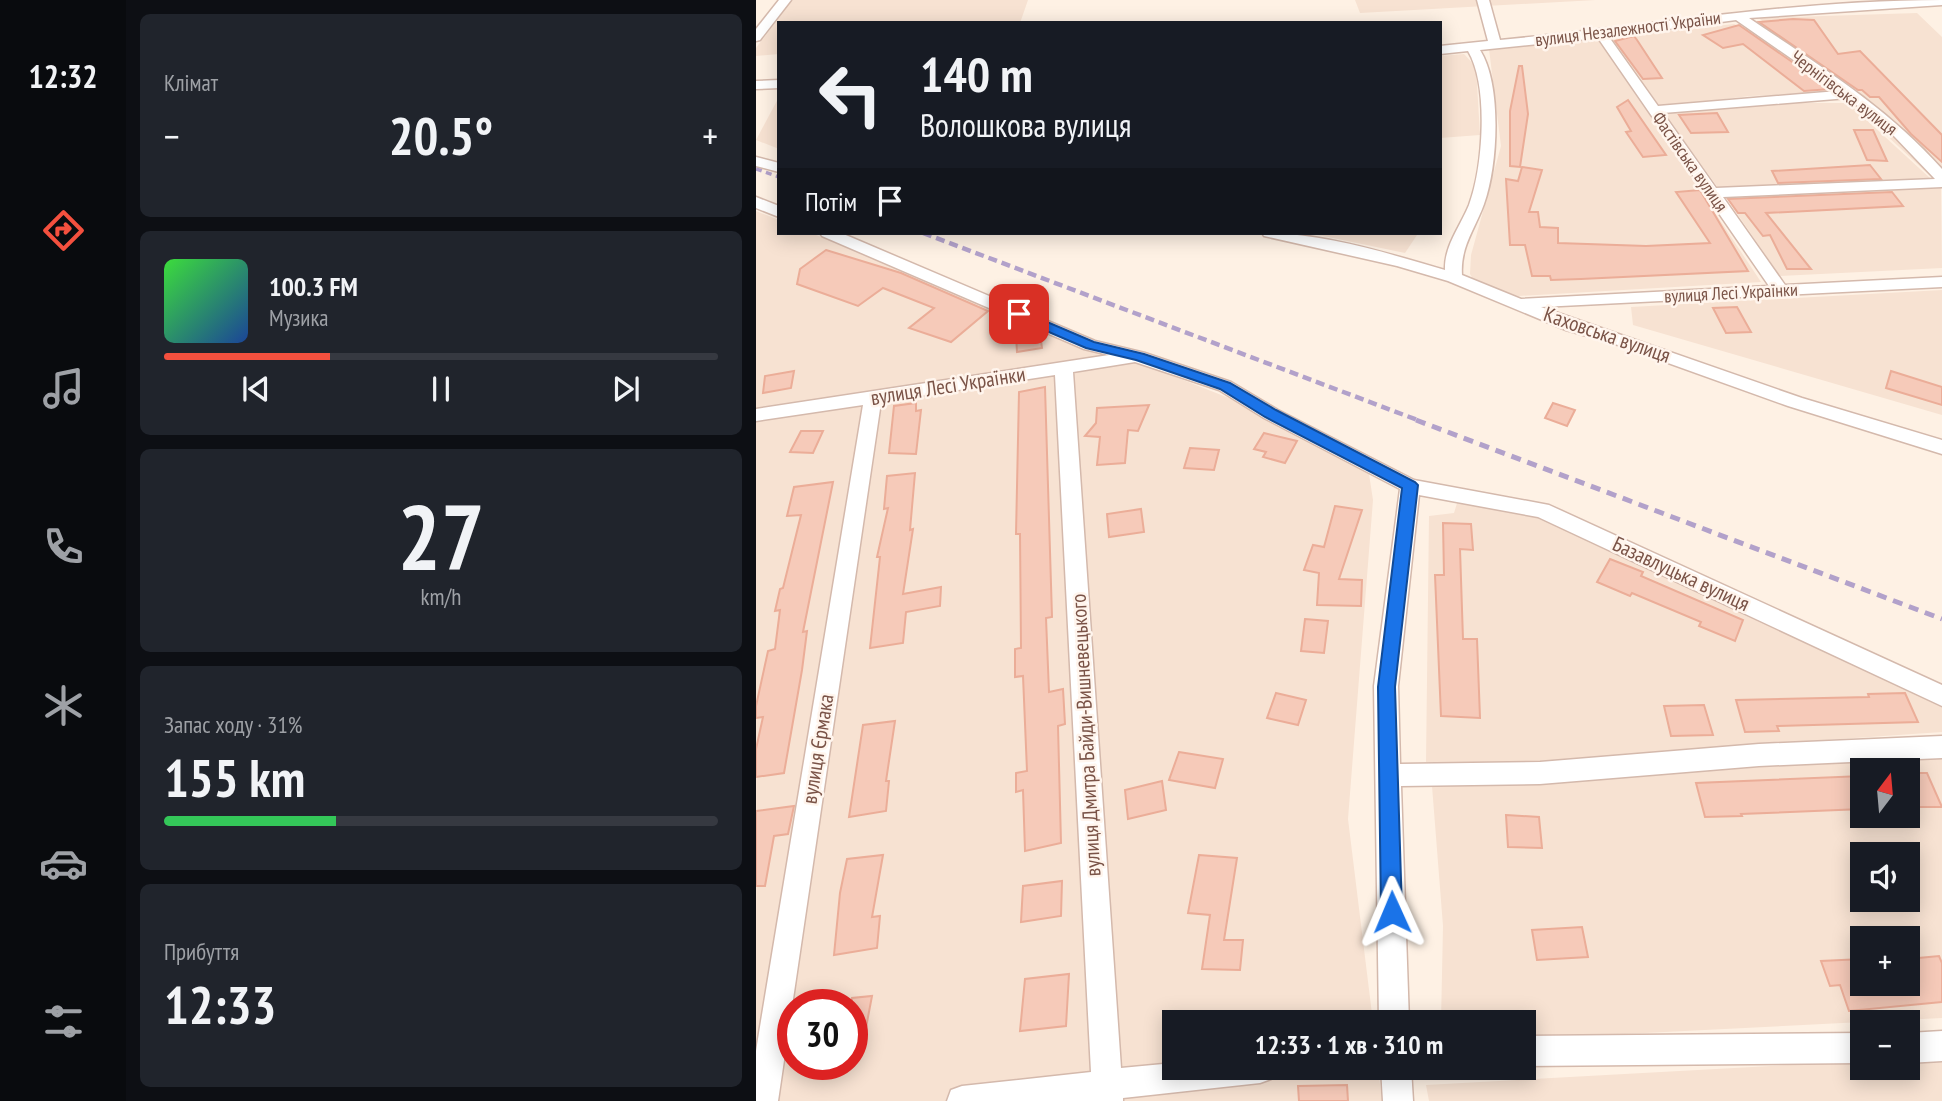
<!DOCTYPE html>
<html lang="uk">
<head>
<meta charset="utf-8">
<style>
  :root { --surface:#171b24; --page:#20242c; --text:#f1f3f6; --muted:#9ea1a6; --line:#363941; --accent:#f4503e }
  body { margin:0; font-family:"PT Sans Narrow",sans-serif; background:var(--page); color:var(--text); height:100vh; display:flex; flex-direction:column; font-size:26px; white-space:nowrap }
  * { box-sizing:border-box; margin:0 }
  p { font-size:23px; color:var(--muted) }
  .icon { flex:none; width:38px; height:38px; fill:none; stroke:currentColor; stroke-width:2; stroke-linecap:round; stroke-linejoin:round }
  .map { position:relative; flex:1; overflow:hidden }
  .drawer { display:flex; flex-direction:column; gap:14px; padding:14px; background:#0d0f14; width:630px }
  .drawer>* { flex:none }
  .banner { position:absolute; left:21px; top:21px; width:665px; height:214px; border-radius:0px; box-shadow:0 4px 18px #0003; background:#171b24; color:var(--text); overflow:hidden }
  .needle { width:46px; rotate:16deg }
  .buttons { position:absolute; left:1094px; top:758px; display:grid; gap:14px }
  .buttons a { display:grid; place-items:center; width:70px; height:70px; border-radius:0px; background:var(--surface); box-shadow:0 4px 18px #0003; font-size:35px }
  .speed { position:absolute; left:21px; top:989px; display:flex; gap:14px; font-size:35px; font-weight:700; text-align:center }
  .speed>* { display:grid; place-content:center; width:91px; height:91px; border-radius:50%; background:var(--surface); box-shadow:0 4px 18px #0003; line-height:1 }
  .speed .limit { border:10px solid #d22; background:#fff; color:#111 }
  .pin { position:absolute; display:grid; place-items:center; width:60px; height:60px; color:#fff; margin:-30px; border-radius:14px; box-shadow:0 4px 10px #0006 }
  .me { position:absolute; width:77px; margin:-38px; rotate:359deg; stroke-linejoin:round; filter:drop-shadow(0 0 5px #0008) }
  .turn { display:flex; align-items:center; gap:24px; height:147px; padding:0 28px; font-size:32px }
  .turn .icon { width:91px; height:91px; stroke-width:2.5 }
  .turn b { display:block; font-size:49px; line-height:60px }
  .then { display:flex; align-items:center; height:66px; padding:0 28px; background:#0003; gap:14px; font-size:26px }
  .big { font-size:52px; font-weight:800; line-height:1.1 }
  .drawer .card { flex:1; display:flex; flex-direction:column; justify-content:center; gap:10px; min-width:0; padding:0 24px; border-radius:10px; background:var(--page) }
  .drawer .dial { align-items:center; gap:0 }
  .dial b { font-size:91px; line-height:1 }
  .song { display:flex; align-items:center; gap:21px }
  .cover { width:84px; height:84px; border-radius:10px; background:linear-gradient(135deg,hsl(120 70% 55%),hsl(220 70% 35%)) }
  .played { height:7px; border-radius:4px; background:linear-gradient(90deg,var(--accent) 30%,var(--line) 30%) }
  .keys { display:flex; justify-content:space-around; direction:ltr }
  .heat { display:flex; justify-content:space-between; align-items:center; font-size:38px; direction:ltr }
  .charge { height:10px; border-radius:5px; background:linear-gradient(90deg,#34c759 31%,var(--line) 0) }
  .trip { position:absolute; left:406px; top:1010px; width:374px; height:70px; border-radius:0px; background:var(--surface); box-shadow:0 4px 18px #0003; font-weight:800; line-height:70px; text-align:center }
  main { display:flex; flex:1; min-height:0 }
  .menu { display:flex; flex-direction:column; width:126px; justify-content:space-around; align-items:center; background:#090b0e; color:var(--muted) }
  .menu .icon { width:49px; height:49px }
  .menu .on { color:var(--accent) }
  .menu b { font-size:32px; color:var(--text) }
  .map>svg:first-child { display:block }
</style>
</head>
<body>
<main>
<nav class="menu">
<b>12:32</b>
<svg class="icon on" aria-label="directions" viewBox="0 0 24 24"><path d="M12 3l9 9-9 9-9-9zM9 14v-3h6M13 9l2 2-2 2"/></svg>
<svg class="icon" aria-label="music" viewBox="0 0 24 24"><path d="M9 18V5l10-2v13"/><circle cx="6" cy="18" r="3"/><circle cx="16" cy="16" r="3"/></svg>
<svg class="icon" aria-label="phone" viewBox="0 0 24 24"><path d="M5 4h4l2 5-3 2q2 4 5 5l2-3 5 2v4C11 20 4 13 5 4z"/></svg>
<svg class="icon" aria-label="climate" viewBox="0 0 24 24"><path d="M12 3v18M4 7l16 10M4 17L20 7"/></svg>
<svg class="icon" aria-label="car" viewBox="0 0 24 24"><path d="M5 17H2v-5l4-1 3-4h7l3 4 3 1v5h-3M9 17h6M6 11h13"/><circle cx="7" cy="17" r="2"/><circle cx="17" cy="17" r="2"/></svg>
<svg class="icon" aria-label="filters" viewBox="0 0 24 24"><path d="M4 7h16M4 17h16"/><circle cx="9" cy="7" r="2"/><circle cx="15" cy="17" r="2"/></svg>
</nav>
<section class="drawer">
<div class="card"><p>Клімат</p>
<div class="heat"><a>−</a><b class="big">20.5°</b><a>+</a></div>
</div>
<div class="card">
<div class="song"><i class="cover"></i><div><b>100.3 FM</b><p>Музика</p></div></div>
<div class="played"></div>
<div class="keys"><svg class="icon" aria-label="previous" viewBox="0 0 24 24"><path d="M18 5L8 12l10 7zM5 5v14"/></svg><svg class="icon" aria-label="pause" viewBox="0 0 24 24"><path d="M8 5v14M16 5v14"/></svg><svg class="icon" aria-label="next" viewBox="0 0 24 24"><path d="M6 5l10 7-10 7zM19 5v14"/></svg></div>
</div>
<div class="card dial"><b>27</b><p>km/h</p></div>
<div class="card"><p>Запас ходу · 31%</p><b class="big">155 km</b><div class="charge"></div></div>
<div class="card"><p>Прибуття</p><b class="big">12:33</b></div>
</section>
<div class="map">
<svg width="1186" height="1101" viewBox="0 0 1186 1101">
  <rect width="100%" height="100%" fill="#fef1e4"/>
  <g fill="#f7e2d2" fill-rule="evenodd">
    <path d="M36,0H272L264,23H23V54L0,56V48Z"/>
    <path d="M599,0H840L604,13Z"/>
    <path d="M1161,13L1186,37V187L1084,92L994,96L902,107L851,38L978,24L993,30L1082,92L1003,18Z"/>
    <path d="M843,38L1005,282L762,296L718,281L714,274L715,255L745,146L733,49Z"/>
    <path d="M708,54L720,67L724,135L684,138V56Z"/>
    <path d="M23,97V149L0,140Z"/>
    <path d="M1027,103H1092L1175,179L963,189L907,112Z"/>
    <path d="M1185,188L1186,268L1024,276L969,196Z"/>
    <path d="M0,211L23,220V233H55L488,404L613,474L617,500L592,819L617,1022H418V1068H622L626,1101H0ZM37,1004H96V1064H37Z"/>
    <path d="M553,233H660L661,235L649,253Z"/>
    <path d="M1186,290V415L877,325L875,307Z"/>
    <path d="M702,500L780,512L1186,701V732L896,752L790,764L670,762L673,516L698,513Z"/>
    <path d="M1186,754V1018L768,1039V1022H685L687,926L676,786L803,782ZM1106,770H1152V816H1106ZM1106,854H1152V900H1106ZM1106,938H1152V984H1106Z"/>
    <path d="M1186,1057V1101H673L670,1085L1106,1061V1068H1152V1058Z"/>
  </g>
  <g fill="#f6cab9" stroke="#ebad98" stroke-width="2">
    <path d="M1037,19L1058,20L1082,54L1104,51L1186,135V162L1155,134L1123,97H1114L1106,90H1102L1003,22Z"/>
    <path d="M983,25L1075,89L1048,91L987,44L967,48L947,35Z"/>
    <path d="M878,36L881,40L906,78L887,79L859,41Z"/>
    <path d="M763,66H766L772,114L764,167L754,166V111Z"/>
    <path d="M872,100L910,155L887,157L870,132L875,131L861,107Z"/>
    <path d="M961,113L972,132L935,133L923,115Z"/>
    <path d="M1098,130H1117L1131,161L1111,160Z"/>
    <path d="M1114,165L1125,179L1022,183L1016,171Z"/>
    <path d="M766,167L786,170L773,212H782L784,227L802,228V243L890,246L954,243L920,192L944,190L992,271L825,279L795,280L794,276H776L769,245H754L750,179L762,181Z"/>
    <path d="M1136,192L1147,206L1010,213L1055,269H1031L1014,235L1007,236L989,213H982L972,199Z"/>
    <path d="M70,250L145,273L232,311L195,342L153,328L178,308L127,288L102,306L41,284L44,269Z"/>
    <path d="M981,307L995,332L970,333L957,308Z"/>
    <path d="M281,332L284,333L286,348L261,352L260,335Z"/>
    <path d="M38,371L35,388L7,393L9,376Z"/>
    <path d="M1135,371L1186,387V405L1130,388Z"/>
    <path d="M289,387L296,617L290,618L293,692L307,689L309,724L302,726L305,843L269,851L267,790L260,792V773L271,771L267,676L259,677V649L265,648L264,534H260L263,392Z"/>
    <path d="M160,403V411L165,410L160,454L133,453L138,406Z"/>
    <path d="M797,403L819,410L811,426L789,418Z"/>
    <path d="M393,405L382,431L372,430L369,463L341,465L344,437L329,436L340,423L341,408Z"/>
    <path d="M45,431H67L57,453L34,452Z"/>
    <path d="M508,433L541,441L529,463L507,457L510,452L498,449Z"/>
    <path d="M434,448L463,450L458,470L428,468Z"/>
    <path d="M159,473L154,530L157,529L147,594L185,587L184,606L150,612L147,643L114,648L124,557H121L132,508L128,509L131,476Z"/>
    <path d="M77,482L47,632L51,631L46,670L28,773L0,777V749L7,717L0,718V706L12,651L19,649L24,610L19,611L24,589L27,588L45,515L31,516L38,487Z"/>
    <path d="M579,506L606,510L583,579L606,580L605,606L561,605L563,573L548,570L557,545L568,547Z"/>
    <path d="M385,509L388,532L353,537L351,514Z"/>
    <path d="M687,523L715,524L717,550L704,549L707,639H721L724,718L685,716L679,575H688Z"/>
    <path d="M854,559L887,572L885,576L987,620L979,641L943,626L945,622L876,593L874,596L841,582Z"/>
    <path d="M549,619L572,621L568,653L545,651Z"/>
    <path d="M520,693L550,700L542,725L511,718Z"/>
    <path d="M1149,693L1162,722L1021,726L1023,731L989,732L980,700L1113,697L1112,694Z"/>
    <path d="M948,705L957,735L915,736L908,706Z"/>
    <path d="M139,721L130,781H133L130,811L93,817L107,725Z"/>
    <path d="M423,752L467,759L459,788L413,780Z"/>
    <path d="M1152,773H1171L1186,807H1152Z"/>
    <path d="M1106,776V809L985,814L986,816L949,817L940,783Z"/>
    <path d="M406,781L410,810L372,819L369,790Z"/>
    <path d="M38,806L32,834L18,836L9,886H0V811Z"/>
    <path d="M750,815L783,817L786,848L752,847Z"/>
    <path d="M127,855L116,917L124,916L121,948L78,955L84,893L91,859Z"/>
    <path d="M443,855L481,858L468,940H487L484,970L446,969L454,915L432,913Z"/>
    <path d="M306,881L305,916L265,922L267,886Z"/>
    <path d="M826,927L832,957L781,960L776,930Z"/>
    <path d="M1183,956L1186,963V1002L1093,1011L1084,985L1074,986L1065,961L1106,959V984H1152V959Z"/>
    <path d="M313,974L310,1026L264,1031L269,979Z"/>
    <path d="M116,996L105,1054H96V998Z"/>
    <path d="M591,1085L592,1101H543L542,1086Z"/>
  </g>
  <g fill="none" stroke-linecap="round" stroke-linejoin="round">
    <defs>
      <g id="minor">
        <path d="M23,0H35L4,40L0,41V29Z"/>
        <path d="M721,0H733L744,40C891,26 1038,0 1186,0V5L993,18C1061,64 1131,107 1186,169V187L967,197L1029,285L1186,277V287L785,307L1046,398L1186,440V454L1032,406L862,345L810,330L692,281L641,266L508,236L506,233C567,233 631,253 689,270C688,246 704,227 713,205C727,167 733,86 712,51L684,54V46L732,41ZM980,20L1082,91L902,106L853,37ZM842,38L1013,286L765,299L706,275C704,247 719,229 728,204C742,165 746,85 724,50ZM1092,98L1136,134L1179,179L960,188L907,113Z"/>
        <path d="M23,80V88L0,89V81Z"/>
        <path d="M0,157L23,163V172L0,166Z"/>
        <path d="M0,197L23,206V217L0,208Z"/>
        <path d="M64,233H85L339,341L389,353L475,382L522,410L658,480L793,505L1186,685V706L782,517L663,495L642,686L644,764L784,762L1003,744L1186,736V758L1003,766L784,784L645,786L653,1022H623L618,686L644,489L508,418L463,390L379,362L317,372L365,1068L418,1063V1068H519L515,1079L504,1083L367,1098V1101H191L195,1090L206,1086L335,1072L299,375L125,402L22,1101H0V1051L107,405L0,421V409L353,355L328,349L66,236Z"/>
        <path d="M1186,1031V1061L1152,1063V1033Z"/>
        <path d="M1106,1033V1063L768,1066V1036Z"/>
        <path d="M625,1068H655L657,1101H627Z"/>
      </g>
    </defs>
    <use href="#minor" stroke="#d4b9ac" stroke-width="3"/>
    <use href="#minor" fill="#fff" fill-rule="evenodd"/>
    <path stroke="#b2a1ca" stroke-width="3.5" stroke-dasharray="6 4.5" stroke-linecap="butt" d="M0,169L23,177"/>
    <path stroke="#b2a1ca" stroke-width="4.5" stroke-dasharray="9 5" stroke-linecap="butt" d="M167,233L664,421"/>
    <path stroke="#b2a1ca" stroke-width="5" stroke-dasharray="10 7" stroke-linecap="butt" d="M660,420L1186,619"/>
  </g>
  <path fill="#1a73e8" stroke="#114b97" stroke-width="2" d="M263,310L338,342L388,354L474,383L520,410L659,482L662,485L639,687L646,912L643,919L636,922L628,919L625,912L622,687L646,488L509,417L464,389L380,360L330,348L258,317V312Z"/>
  <g text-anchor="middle" stroke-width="5" stroke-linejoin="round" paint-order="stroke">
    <g font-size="18" fill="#7a5347" stroke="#fff5ed">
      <text transform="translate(872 29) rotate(-7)" y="6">вулиця Незалежності України</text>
      <text transform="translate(1088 93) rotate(37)" y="6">Чернігівська вулиця</text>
      <text transform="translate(934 162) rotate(55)" y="6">Фастівська вулиця</text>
      <text transform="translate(975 293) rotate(-3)" y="6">вулиця Лесі Українки</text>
    </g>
    <g font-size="21" fill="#7a5347" stroke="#fff5ed">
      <text transform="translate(851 335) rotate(19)" y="7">Каховська вулиця</text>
      <text transform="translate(192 386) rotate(-9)" y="7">вулиця Лесі Українки</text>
      <text transform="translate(925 574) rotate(25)" y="7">Базавлуцька вулиця</text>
      <text transform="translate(330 735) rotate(-93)" y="7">вулиця Дмитра Байди-Вишневецького</text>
      <text transform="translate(62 749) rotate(-81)" y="7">вулиця Єрмака</text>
    </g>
  </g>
</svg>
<div class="buttons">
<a><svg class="needle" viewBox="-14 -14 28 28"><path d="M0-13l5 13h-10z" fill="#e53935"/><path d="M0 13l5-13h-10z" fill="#9ea1a6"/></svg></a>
<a><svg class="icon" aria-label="sound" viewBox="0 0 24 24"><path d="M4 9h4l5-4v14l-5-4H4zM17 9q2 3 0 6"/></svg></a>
<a>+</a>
<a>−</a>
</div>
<div class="speed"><div class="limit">30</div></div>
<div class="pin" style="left:263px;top:314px;background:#d93025"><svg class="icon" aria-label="arrive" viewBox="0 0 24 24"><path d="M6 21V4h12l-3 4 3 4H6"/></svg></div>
<svg class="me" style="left:636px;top:912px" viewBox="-20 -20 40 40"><path d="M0-17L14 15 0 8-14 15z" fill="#1a73e8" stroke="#fff" stroke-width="4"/></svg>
<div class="trip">12:33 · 1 хв · 310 m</div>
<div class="banner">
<div class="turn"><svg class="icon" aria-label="left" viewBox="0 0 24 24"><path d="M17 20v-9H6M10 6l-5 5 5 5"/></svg><div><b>140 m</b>Волошкова вулиця</div></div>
<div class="then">Потім<svg class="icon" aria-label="arrive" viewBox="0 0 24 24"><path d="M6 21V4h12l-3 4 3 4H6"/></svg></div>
</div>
</div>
</main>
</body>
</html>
